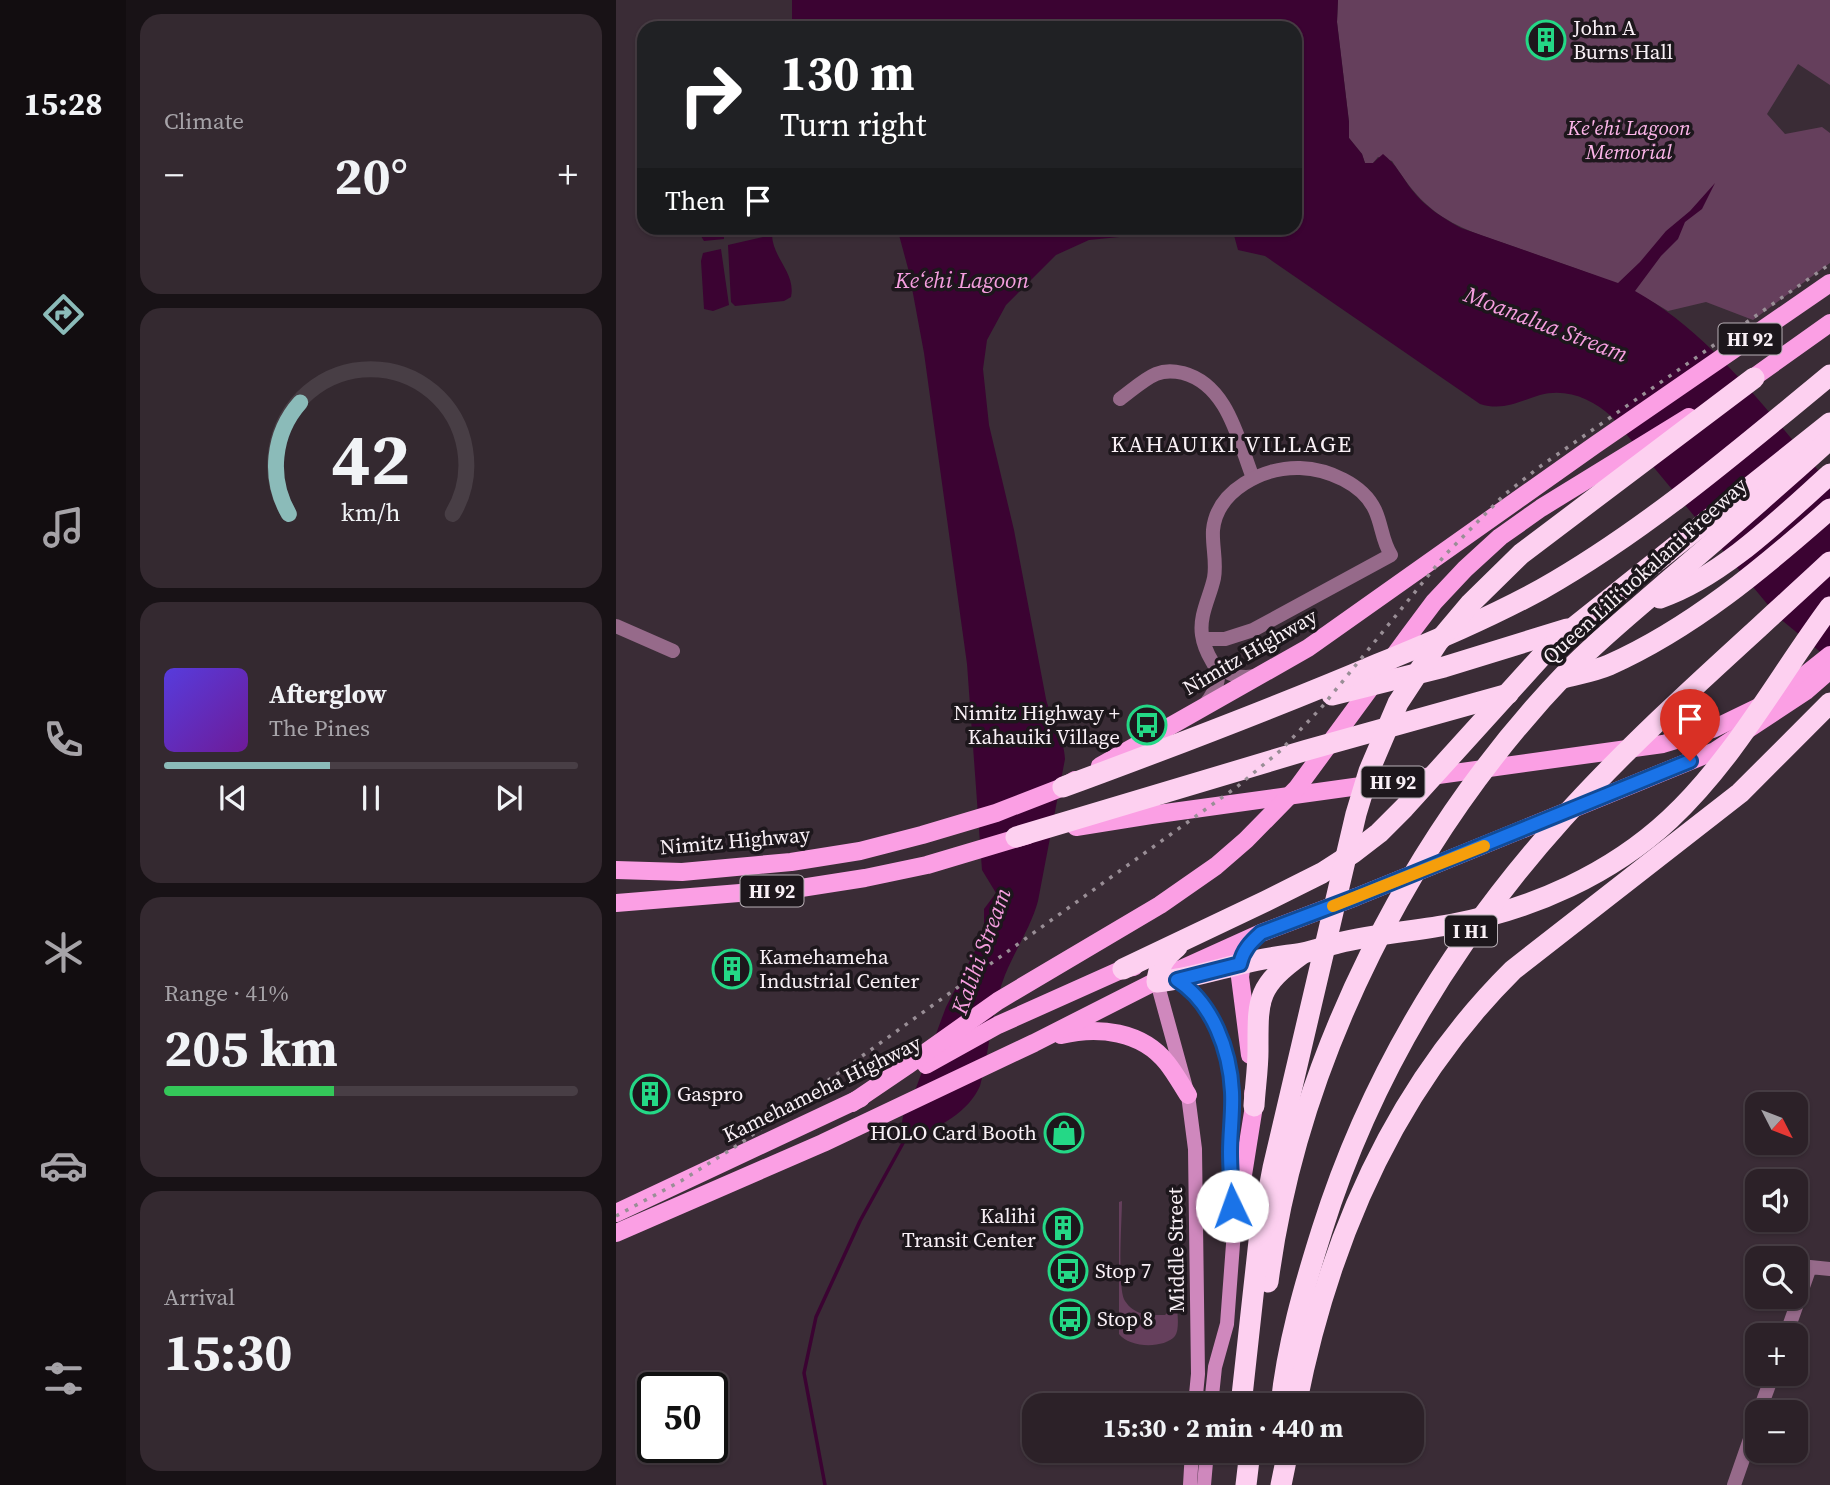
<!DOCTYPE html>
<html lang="en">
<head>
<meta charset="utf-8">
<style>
  :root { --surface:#2c2128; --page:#342930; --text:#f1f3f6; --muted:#a6a3a8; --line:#483e45; --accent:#8bbbb9 }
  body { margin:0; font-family:"Source Serif 4",serif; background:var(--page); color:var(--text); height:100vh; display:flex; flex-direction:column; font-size:26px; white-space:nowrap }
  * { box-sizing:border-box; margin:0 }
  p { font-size:23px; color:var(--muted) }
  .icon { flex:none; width:38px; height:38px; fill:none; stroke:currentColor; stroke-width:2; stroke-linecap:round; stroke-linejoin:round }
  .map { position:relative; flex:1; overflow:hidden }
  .drawer { display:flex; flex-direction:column; gap:14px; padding:14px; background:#181216; width:490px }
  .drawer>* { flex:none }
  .guide { position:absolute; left:21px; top:21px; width:665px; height:214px; border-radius:21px; box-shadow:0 2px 5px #0004,0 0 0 2px var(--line); background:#202124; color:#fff; overflow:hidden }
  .needle { width:46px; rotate:132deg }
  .fabs { position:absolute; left:1129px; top:1092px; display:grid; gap:14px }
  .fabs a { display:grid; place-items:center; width:63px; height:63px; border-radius:14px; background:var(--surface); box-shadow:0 2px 5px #0004,0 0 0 2px var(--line); font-size:35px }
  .speed { position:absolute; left:21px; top:1372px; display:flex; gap:14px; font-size:35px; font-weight:700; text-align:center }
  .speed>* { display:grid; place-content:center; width:91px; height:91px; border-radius:50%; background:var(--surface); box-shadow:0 2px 5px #0004,0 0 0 2px var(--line); line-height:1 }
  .speed .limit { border:4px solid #111; border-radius:10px; background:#fff; color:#111 }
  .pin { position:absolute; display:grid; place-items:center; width:60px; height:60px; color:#fff; margin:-72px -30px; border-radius:50% 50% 50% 0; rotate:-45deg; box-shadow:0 0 7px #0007 }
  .pin .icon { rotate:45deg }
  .me { position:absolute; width:77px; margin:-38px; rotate:357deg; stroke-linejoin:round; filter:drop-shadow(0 0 5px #0008) }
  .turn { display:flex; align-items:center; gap:24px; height:147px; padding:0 28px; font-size:32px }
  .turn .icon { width:91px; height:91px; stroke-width:2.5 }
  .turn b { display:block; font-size:49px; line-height:60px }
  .then { display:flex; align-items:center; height:66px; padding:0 28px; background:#0003; gap:14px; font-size:26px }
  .big { font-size:52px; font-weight:700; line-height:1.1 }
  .drawer .tile { flex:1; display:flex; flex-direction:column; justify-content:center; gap:10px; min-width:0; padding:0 24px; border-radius:21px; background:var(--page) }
  .drawer .dial { align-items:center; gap:0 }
  .dial svg { height:182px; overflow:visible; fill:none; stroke:var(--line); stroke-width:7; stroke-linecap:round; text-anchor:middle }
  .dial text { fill:var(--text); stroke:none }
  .song { display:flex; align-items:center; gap:21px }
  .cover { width:84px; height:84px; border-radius:10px; background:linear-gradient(135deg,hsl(250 70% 55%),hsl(280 70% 35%)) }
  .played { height:7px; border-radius:4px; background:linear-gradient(90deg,var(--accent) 40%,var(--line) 40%) }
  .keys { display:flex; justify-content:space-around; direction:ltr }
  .heat { display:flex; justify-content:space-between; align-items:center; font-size:38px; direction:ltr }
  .charge { height:10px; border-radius:5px; background:linear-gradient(90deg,#34c759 41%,var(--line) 0) }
  .trip { position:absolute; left:406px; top:1393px; width:402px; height:70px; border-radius:21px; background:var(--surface); box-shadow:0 2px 5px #0004,0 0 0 2px var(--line); font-weight:700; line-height:70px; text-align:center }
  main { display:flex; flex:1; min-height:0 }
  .dock { display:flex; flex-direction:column; width:126px; justify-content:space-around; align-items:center; background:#120d10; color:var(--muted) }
  .dock .icon { width:49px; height:49px }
  .dock .current { color:var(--accent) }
  .dock b { font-size:32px; color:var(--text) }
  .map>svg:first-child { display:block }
</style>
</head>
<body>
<main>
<nav class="dock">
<b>15:28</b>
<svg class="icon current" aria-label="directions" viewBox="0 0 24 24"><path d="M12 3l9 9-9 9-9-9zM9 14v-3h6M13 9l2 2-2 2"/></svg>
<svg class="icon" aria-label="music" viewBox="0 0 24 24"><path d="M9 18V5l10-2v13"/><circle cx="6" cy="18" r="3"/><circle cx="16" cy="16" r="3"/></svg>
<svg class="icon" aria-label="phone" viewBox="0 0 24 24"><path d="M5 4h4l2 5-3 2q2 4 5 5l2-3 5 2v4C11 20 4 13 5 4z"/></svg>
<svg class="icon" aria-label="climate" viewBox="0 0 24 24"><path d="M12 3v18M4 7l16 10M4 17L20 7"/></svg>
<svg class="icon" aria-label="car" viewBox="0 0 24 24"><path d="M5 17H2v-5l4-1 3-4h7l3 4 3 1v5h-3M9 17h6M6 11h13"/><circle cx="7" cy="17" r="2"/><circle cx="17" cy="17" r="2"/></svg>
<svg class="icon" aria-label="filters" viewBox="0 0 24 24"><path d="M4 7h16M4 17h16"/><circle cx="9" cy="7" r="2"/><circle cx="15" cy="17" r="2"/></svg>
</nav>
<section class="drawer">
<div class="tile"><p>Climate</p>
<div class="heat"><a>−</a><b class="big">20°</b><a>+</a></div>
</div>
<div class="tile dial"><svg viewBox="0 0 100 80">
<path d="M14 69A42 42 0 1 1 86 69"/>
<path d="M14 69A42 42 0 0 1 19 20" stroke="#8bbbb9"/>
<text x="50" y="56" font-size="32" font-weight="700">42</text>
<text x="50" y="72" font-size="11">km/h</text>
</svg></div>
<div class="tile">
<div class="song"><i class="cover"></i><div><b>Afterglow</b><p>The Pines</p></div></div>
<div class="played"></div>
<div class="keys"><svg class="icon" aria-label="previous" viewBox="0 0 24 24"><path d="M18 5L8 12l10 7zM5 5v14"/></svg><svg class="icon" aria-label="pause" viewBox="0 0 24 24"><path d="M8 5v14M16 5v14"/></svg><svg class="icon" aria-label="next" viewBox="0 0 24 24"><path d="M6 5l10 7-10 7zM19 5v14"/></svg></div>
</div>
<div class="tile"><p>Range · 41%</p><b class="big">205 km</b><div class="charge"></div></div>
<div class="tile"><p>Arrival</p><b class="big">15:30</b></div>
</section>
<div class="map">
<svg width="1214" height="1485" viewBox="0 0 1214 1485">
  <rect width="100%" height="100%" fill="#3a2c36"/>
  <g fill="#653f5c">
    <path d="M722,0H1214V85L1182,64L1151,114L1169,134L1206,127L1214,133V263L1137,320L1090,302L1052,311C1005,281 951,266 899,247C871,237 841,229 817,210C799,196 788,179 776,161L762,157L757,163H749L746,154L733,138V122L721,22Z"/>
    <path d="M506,1201C506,1219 501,1290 509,1301C519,1316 533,1315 549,1315L561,1303C561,1312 564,1329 559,1336C548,1349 513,1348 503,1334V1202Z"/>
  </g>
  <g fill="#3b0332">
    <path d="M176,0H722L721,22L733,122V138L746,154L749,163H757L767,154C780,164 786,177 796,190C809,207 827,218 845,228L1002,283L1024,262L1050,231L1074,211L1099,183L1086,209L1069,222L1062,239L1045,256L1019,291C1098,335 1155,417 1214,484V660L1162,617L996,417C976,399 951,388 924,395C902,402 887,411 864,404L649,256L622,250L616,228H679V28H176Z"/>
    <path d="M80,228H108V239L88,241Z"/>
    <path d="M278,228H524L513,236L473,240L440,255L390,305L371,340L367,369L373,425L398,530L430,699C435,720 448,736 449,759L422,901C415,927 399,950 389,975C375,1011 374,1049 364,1086C353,1111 323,1129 297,1136H292L285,1129L287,1116L300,1088L330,1007L363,943L368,930V909L380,893L366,870L351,664L308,353L293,272L283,235Z"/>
    <path d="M156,235C157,259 180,273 175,297L168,301L119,306L115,302L112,245Z"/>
    <path d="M105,249L113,305L97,311L88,309L85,261L87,253Z"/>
  </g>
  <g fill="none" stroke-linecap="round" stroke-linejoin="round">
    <path stroke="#3b0332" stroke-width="3.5" d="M209,1485L188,1373L200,1317L244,1221L292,1134"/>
    <g stroke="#966a8a" stroke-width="14">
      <path d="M504,399C515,391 528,379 540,374C550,370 558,371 567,373C612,385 622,440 637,478"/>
      <path d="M0,626L57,651"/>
      <path d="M587,639H609L637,630L775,555C766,541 766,525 759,510C747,484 712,469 684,468C647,467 601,490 597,530C596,546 601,562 598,578C594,597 583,615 586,635C591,670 618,667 588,706"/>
      <path d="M600,665C614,675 623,679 640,676"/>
      <path d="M1170,1335L1194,1267L1214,1269"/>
      <path d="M1143,1412L1157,1374"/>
      <path d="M1118,1485L1141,1419"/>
    </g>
    <g stroke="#cf88bd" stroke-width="14">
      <path d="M561,980L580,994L600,1026L612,1062L616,1092L614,1154L618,1231L611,1324L599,1367L595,1405"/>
      <path d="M541,982L572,1095L579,1149L582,1374L579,1405"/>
      <path d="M574,1485L576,1451"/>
      <path d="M588,1485L591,1451"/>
    </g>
    <g stroke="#fb9fe4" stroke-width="18">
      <path d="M1127,385L1214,323"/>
      <path d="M484,766L692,648L979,445L1214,283"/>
      <path d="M460,827L535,815L1047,744L1097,729L1159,699L1214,655"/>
      <path d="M0,870L66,872L175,862L244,851L306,835L380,813L447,787L459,780"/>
      <path d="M0,903L185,888L249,878L311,865L412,835"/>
      <path d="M627,954L624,977L634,1055"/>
      <path d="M445,1035C482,1026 526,1031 551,1063C559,1073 565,1084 572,1095"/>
      <path d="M310,1065L382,1025L507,969L518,967"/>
      <path d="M236,1103L292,1065L382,1001L544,905L600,866L630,840L681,788L794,634L818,602L849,569L884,537L925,508L1073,417"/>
      <path d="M0,1213L245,1098"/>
      <path d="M618,1231L638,1106L637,1093"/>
      <path d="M0,1233L207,1143L418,1043L552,975L645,933L740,897L1099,751L1190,691L1214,670"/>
    </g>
    <g stroke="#fdd0f0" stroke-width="21">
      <path d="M1044,598C1106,577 1166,517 1214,474"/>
      <path d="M947,678C962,674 979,671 993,665C1076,628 1147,568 1214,509"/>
      <path d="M716,695L828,667L951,629"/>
      <path d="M447,787C553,748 658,708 762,664C818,641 873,618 926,589C1030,530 1122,451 1214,375"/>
      <path d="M400,837L691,750L892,694"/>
      <path d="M561,947C549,957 542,966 541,982C571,979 599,970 629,963C648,958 667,956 686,953C698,951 710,946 722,943C760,934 799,931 837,924C917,909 995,874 1054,819C1119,758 1162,677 1214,607"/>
      <path d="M507,969L650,901L706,873L737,853L763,833L788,808L924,658L947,636L1214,423"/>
      <path d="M638,1106C639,1088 642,1069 642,1051C642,999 640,987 686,954"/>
      <path d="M652,1282C681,1058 797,832 953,670C983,639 1018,611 1051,582C1106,535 1160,488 1214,439"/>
      <path d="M625,1405L643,1241L657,1168L740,814L753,771L782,703L822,642L854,604L905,554L1138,378"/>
      <path d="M665,1405C671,1346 688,1287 706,1230C754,1077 839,938 947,818C1029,727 1124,646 1214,562"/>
      <path d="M680,1405C712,1242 778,1088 897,970L1124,793L1214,703"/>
      <path d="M630,1485L634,1451"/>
      <path d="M665,1485L672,1451"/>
    </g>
    <path stroke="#998e96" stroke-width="3.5" stroke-dasharray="3.5 7" stroke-linecap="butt" d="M0,1216L65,1181L125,1143L622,786L665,750L705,708L829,555L888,495L922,468L1214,264"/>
  </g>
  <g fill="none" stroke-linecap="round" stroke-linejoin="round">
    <defs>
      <path id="route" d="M616,1206C616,1188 614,1170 614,1152C614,1132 617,1112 616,1092C614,1051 597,1003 561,980L624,964C627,950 635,942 645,933L740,897L1074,761"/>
    </defs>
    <use href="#route" stroke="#114b97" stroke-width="18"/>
    <use href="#route" stroke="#1a73e8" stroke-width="12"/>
    <path stroke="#f59e0b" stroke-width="12" d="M717,906L868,846"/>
  </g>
  <defs>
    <symbol id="building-ring" viewBox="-11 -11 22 22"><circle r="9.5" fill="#1d171c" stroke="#24d886" stroke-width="1.5"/><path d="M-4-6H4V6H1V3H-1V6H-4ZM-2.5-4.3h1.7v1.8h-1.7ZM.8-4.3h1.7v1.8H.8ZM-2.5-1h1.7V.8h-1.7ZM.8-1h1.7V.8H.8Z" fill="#24d886"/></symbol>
    <symbol id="bus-ring" viewBox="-11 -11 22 22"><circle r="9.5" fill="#1d171c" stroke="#24d886" stroke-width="1.5"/><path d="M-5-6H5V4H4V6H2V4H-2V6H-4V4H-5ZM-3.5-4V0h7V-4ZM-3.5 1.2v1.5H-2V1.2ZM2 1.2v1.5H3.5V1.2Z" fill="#24d886"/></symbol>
    <symbol id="shop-ring" viewBox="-11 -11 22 22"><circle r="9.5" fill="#1d171c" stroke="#24d886" stroke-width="1.5"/><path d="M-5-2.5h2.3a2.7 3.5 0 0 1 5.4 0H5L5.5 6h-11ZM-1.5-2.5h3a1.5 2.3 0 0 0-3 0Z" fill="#24d886"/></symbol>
  </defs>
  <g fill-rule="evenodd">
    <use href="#building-ring" x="908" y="18" width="44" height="44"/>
    <use href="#bus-ring" x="509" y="703" width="44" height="44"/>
    <use href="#building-ring" x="94" y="947" width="44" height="44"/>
    <use href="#building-ring" x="12" y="1072" width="44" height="44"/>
    <use href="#shop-ring" x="426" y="1111" width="44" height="44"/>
    <use href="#building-ring" x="425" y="1206" width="44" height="44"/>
    <use href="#bus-ring" x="430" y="1249" width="44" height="44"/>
    <use href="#bus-ring" x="432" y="1297" width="44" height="44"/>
  </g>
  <g text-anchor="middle" stroke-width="7" stroke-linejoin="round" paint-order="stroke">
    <g fill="#1d171c" stroke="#b7afb5" stroke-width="2">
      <rect x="1102.5" y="323.5" width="63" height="31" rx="5"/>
      <rect x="745.5" y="766.5" width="63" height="31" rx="5"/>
      <rect x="124.5" y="875.5" width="63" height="31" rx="5"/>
      <rect x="829" y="915.5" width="52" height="31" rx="5"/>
    </g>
    <g font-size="19" font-weight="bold" fill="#f9f0f6">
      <text x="1134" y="346">HI 92</text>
      <text x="777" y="789">HI 92</text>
      <text x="156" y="898">HI 92</text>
      <text x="855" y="938">I H1</text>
    </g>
    <g font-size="21" fill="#f9f0f6" stroke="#1d171c" text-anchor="start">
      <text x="957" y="35">John A<tspan x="957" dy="24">Burns Hall</tspan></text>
      <text x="504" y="720" text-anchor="end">Nimitz Highway +<tspan x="504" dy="24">Kahauiki Village</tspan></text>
      <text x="143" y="964">Kamehameha<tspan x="143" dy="24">Industrial Center</tspan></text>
      <text x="61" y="1101">Gaspro</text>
      <text x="421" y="1140" text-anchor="end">HOLO Card Booth</text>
      <text x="420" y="1223" text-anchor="end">Kalihi<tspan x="420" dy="24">Transit Center</tspan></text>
      <text x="479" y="1278">Stop 7</text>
      <text x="481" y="1326">Stop 8</text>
    </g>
    <g font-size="21" font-style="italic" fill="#fdb6ea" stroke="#1d171c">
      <text x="1013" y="135">Ke'ehi Lagoon<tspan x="1013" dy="24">Memorial</tspan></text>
    </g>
    <g font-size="21" fill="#f9f0f6" stroke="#1d171c">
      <text transform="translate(1029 571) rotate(-42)" y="7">Queen Liliʻuokalani Freeway</text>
      <text transform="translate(634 652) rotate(-30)" y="7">Nimitz Highway</text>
      <text transform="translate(119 841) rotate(-5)" y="7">Nimitz Highway</text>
      <text transform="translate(206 1089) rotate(-26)" y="7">Kamehameha Highway</text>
      <text transform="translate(560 1250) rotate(-91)" y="7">Middle Street</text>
    </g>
    <g font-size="23" font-style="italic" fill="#f59edf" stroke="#1d171c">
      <text x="346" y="288">Keʻehi Lagoon</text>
      <text transform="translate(930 324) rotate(21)" y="8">Moanalua Stream</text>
      <text transform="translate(365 951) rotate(-70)" y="8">Kalihi Stream</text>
    </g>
    <g font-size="23" letter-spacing="2" fill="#f9f0f6" stroke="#1d171c">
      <text x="616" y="452">KAHAUIKI VILLAGE</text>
    </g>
  </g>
</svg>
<div class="fabs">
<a><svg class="needle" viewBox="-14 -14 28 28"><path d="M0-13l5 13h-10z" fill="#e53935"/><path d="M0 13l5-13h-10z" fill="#a6a3a8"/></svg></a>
<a><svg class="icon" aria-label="sound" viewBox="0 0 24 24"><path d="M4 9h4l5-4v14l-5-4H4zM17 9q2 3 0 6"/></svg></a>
<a><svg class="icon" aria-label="search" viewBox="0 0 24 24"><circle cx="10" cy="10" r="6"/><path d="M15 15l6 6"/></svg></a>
<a>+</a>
<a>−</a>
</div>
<div class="speed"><div class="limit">50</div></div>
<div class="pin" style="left:1074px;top:761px;background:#d93025"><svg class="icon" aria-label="arrive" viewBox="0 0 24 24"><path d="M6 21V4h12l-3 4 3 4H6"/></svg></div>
<svg class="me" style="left:616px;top:1206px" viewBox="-20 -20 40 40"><circle r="19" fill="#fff"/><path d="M0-13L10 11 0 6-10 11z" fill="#1a73e8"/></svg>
<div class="trip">15:30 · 2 min · 440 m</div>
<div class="guide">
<div class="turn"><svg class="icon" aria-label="right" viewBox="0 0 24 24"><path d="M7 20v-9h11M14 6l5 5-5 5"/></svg><div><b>130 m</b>Turn right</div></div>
<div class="then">Then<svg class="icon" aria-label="arrive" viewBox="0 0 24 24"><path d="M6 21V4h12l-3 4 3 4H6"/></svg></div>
</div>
</div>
</main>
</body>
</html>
